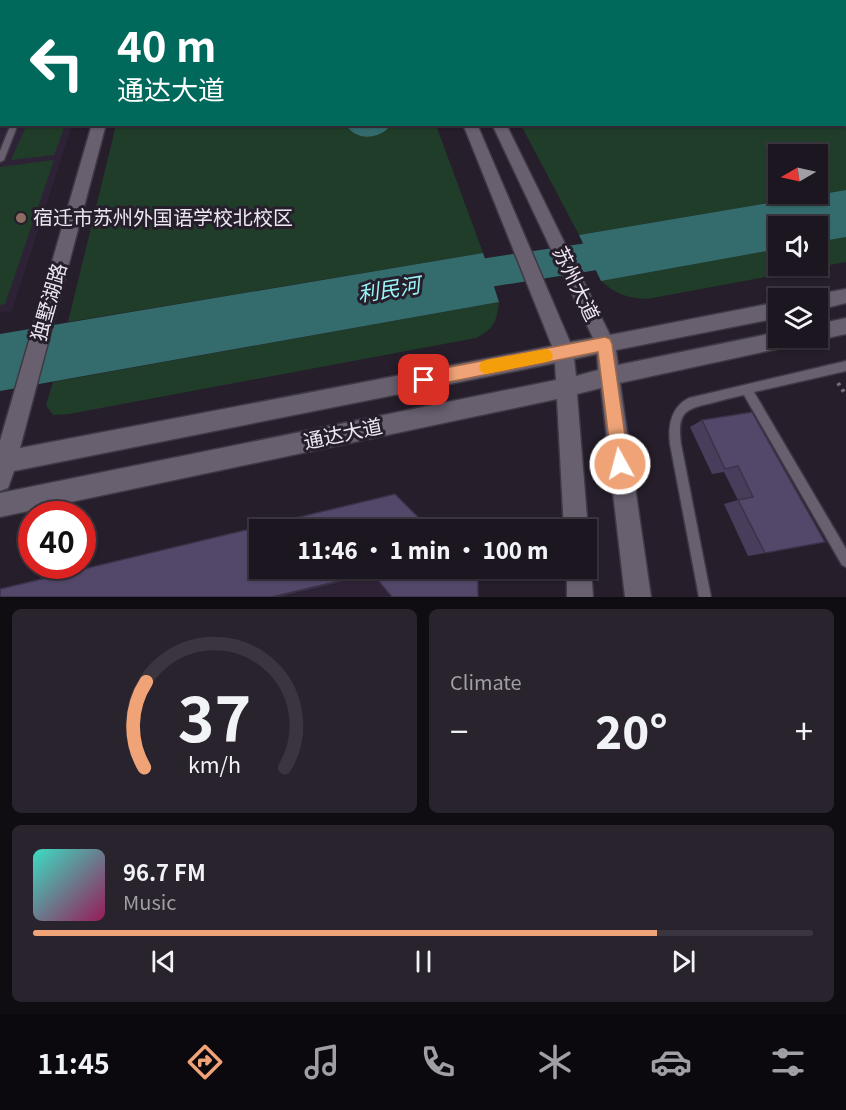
<!DOCTYPE html>
<html lang="en">
<head>
<meta charset="utf-8">
<style>
  :root { --surface:#1c1620; --page:#29232d; --text:#f1f3f6; --muted:#a09fa5; --line:#3a353e; --accent:#efa377 }
  body { margin:0; font-family:Georgia,"Noto Sans SC",serif; background:var(--page); color:var(--text); height:100vh; display:flex; flex-direction:column; font-size:22px; white-space:nowrap }
  * { box-sizing:border-box; margin:0 }
  p { font-size:20px; color:var(--muted) }
  .icon { flex:none; width:33px; height:33px; fill:none; stroke:currentColor; stroke-width:2; stroke-linecap:round; stroke-linejoin:round }
  .map { position:relative; height:597px; overflow:hidden }
  .side { display:flex; flex-direction:column; gap:12px; padding:12px; background:#0f0c12; flex:1 }
  .side>* { flex:none }
  .banner { position:absolute; left:0px; top:0px; width:846px; height:126px; box-shadow:0 2px 4px #0004,0 0 0 2px var(--line); background:#00695c; color:#fff; overflow:hidden }
  .needle { width:39px; rotate:261deg }
  .fabs { position:absolute; left:768px; top:144px; display:grid; gap:12px }
  .fabs a { display:grid; place-items:center; width:60px; height:60px; border-radius:0px; background:var(--surface); box-shadow:0 2px 4px #0004,0 0 0 2px var(--line); font-size:30px }
  .speed { position:absolute; left:18px; top:501px; display:flex; gap:12px; font-size:30px; font-weight:700; text-align:center }
  .speed>* { display:grid; place-content:center; width:78px; height:78px; border-radius:50%; background:var(--surface); box-shadow:0 2px 4px #0004,0 0 0 2px var(--line); line-height:1 }
  .speed .limit { border:9px solid #d22; background:#fff; color:#111 }
  .pin { position:absolute; display:grid; place-items:center; width:51px; height:51px; color:#fff; margin:-26px; border-radius:12px; box-shadow:0 3px 9px #0006 }
  .me { position:absolute; width:66px; margin:-33px; rotate:353deg; stroke-linejoin:round; filter:drop-shadow(0 0 4px #0008) }
  .turn { display:flex; align-items:center; gap:21px; height:126px; padding:0 18px; font-size:27px }
  .turn .icon { width:78px; height:78px; stroke-width:2.5 }
  .turn b { display:block; font-size:42px; line-height:51px }
  .big { font-size:45px; font-weight:800; line-height:1.1 }
  .side .card { flex:1; display:flex; flex-direction:column; justify-content:center; gap:9px; min-width:0; padding:0 21px; border-radius:9px; background:var(--page) }
  .side .dial { align-items:center; gap:0 }
  .dial svg { height:156px; overflow:visible; fill:none; stroke:var(--line); stroke-width:7; stroke-linecap:round; text-anchor:middle }
  .dial text { fill:var(--text); stroke:none }
  .song { display:flex; align-items:center; gap:18px }
  .cover { width:72px; height:72px; border-radius:9px; background:linear-gradient(135deg,hsl(170 70% 55%),hsl(330 70% 35%)) }
  .played { height:6px; border-radius:3px; background:linear-gradient(90deg,var(--accent) 80%,var(--line) 80%) }
  .keys { display:flex; justify-content:space-around; direction:ltr }
  .heat { display:flex; justify-content:space-between; align-items:center; font-size:33px; direction:ltr }
  .side .tiles { flex:1; display:grid; gap:12px; grid-template-columns:1fr 1fr }
  .card:last-child { grid-column:span 2 }
  .trip { position:absolute; left:249px; top:519px; width:348px; height:60px; border-radius:0px; background:var(--surface); box-shadow:0 2px 4px #0004,0 0 0 2px var(--line); font-weight:800; line-height:60px; text-align:center }
  .tabs { display:flex; height:96px; justify-content:space-around; align-items:center; background:#0b090d; color:var(--muted) }
  .tabs .icon { width:42px; height:42px }
  .tabs .on { color:var(--accent) }
  .tabs b { font-size:27px; color:var(--text) }
  .map>svg:first-child { display:block }
</style>
</head>
<body>
<div class="map">
<svg width="846" height="597" viewBox="0 0 846 597">
  <rect width="100%" height="100%" fill="#261e2b"/>
  <g fill="#2e2336">
    <path d="M0,0H112L2,2V124L72,125L12,311L0,313Z"/>
    <path d="M374,574L393,597H280Z"/>
  </g>
  <g fill="#203d29" fill-rule="evenodd">
    <rect x="145" y="0" width="246" height="1"/>
    <path d="M456,0H704L706,1L457,2Z"/>
    <path d="M27,124L65,125L54,155L11,160Z"/>
    <path d="M116,125H436L483,253L68,322Z"/>
    <path d="M521,125H844L846,127V190L579,235ZM778,154H818V194H778Z"/>
    <path d="M54,160L5,304L0,305V167Z"/>
    <path d="M846,237V262L647,299C627,298 616,294 601,281L778,249V266H818V242Z"/>
    <path d="M499,302C496,322 495,328 476,338L69,414L53,415L46,405L53,382Z"/>
  </g>
  <g fill="#346c6d">
    <path d="M346,125H391C380,139 357,142 346,125Z"/>
    <path d="M846,190V237L818,242V226H778V249L601,281L579,235Z"/>
    <path d="M483,253L499,302L0,391V334Z"/>
  </g>
  <g fill="none" stroke-linecap="round" stroke-linejoin="round">
    <path fill="#346c6d" fill-rule="evenodd" d="M641,235L653,239L658,249L653,259L641,263L440,295L427,291L422,280L427,269L440,265Z"/>
    <defs>
      <g id="lane">
        <path d="M96,0H102L101,2H96Z"/>
        <path d="M11,124H18L4,160L0,162V151Z"/>
        <path d="M846,361V371L754,392L846,549V567L842,565L744,395C733,397 723,400 712,403C684,409 677,413 681,444L711,597H699L670,444C668,425 671,407 689,398Z"/>
      </g>
      <g id="secondary">
        <rect x="128" y="0" width="10" height="2"/>
        <path d="M413,0H423L424,2H414Z"/>
        <path d="M434,0H444L445,2H435Z"/>
        <path d="M717,0H727L728,2H718Z"/>
        <path d="M844,102L846,103V112H844Z"/>
        <path d="M92,124H106L20,448L552,346L463,124H477L570,342L593,338L492,124H506L610,335L778,302V318L616,350L618,365L778,332V338H800L797,344L790,346L620,383L651,597H625L601,388L577,394L588,530L586,533V530H564L557,399L0,517V493L556,380L555,363L14,471L8,488L0,491V441ZM597,354L598,370L576,376L574,359Z"/>
        <path d="M846,289V303L818,310V298H811L818,294Z"/>
        <path d="M846,318V334L818,340L811,338H818V324Z"/>
        <path d="M586,559L591,568L593,597H567V568H586Z"/>
      </g>
    </defs>
    <use href="#lane" stroke="#3f3944" stroke-width="3"/>
    <use href="#secondary" stroke="#3f3944" stroke-width="3"/>
    <path stroke="#746d79" stroke-width="4" stroke-dasharray="3 4.5" stroke-linecap="butt" d="M838,383L846,395"/>
    <use href="#lane" fill="#685f6f" fill-rule="evenodd"/>
    <use href="#secondary" fill="#685f6f" fill-rule="evenodd"/>
  </g>
  <g fill="#483e5b">
    <path d="M63,0H86L87,2H64Z"/>
    <path d="M0,8L2,9V33H0Z"/>
    <path d="M2,40V79H0V43Z"/>
    <path d="M752,412L765,553L748,556L724,504L738,500L724,472L712,474L690,427L702,420Z"/>
  </g>
  <g fill="#3b324a">
    <path d="M77,0H86L87,2H78Z"/>
    <path d="M372,573L374,574L279,597H272Z"/>
  </g>
  <g fill="#54486a" stroke="#3b324a" stroke-width="1.5">
    <path d="M21,0H46L45,2H20Z"/>
    <path d="M2,40V65H0V43Z"/>
    <path d="M752,412L825,542L765,553L738,500L753,497L738,466L725,469L702,420Z"/>
    <path d="M395,494L431,530H260V568H469L478,578V597H392L372,573L272,597H0V589Z"/>
  </g>
  <path fill="#efa377" stroke="#9b6a4d" stroke-width="1.5" d="M605,337L610,339L612,344L629,464L626,470L620,473L614,470L612,464L598,352L424,387L419,385L417,380L419,374L424,372Z"/>
  <path fill="#f59e0b" d="M546,349L551,351L553,356L551,360L546,362L486,374L481,372L479,367L481,362L486,360Z"/>
  <circle fill="#8d6e63" stroke="#261e2b" stroke-width="2" cx="21" cy="218" r="6"/>
  <g text-anchor="middle" stroke-width="6" stroke-linejoin="round" paint-order="stroke">
    <g font-size="20" fill="#ebe6f0" stroke="#261e2b" text-anchor="start">
      <text x="33" y="225">宿迁市苏州外国语学校北校区</text>
    </g>
    <g font-size="20" fill="#ebe6f0" stroke="#261e2b">
      <text transform="translate(576 284) rotate(64)" y="7">苏州大道</text>
      <text transform="translate(49 302) rotate(-74)" y="7">独墅湖路</text>
      <text transform="translate(343 434) rotate(-12)" y="7">通达大道</text>
    </g>
    <g font-size="21" font-style="italic" fill="#99f5f8" stroke="#261e2b">
      <text transform="translate(389 290) rotate(-9)" y="7">利民河</text>
    </g>
  </g>
</svg>
<div class="fabs">
<a><svg class="needle" viewBox="-14 -14 28 28"><path d="M0-13l5 13h-10z" fill="#e53935"/><path d="M0 13l5-13h-10z" fill="#a09fa5"/></svg></a>
<a><svg class="icon" aria-label="sound" viewBox="0 0 24 24"><path d="M4 9h4l5-4v14l-5-4H4zM17 9q2 3 0 6"/></svg></a>
<a><svg class="icon" aria-label="layers" viewBox="0 0 24 24"><path d="M12 4l9 5-9 5-9-5zM3 14l9 5 9-5"/></svg></a>
</div>
<div class="speed"><div class="limit">40</div></div>
<div class="pin" style="left:424px;top:380px;background:#d93025"><svg class="icon" aria-label="arrive" viewBox="0 0 24 24"><path d="M6 21V4h12l-3 4 3 4H6"/></svg></div>
<svg class="me" style="left:620px;top:464px" viewBox="-20 -20 40 40"><circle r="17" fill="#efa377" stroke="#fff" stroke-width="3"/><path d="M0-11L8 9 0 5-8 9z" fill="#fff"/></svg>
<div class="trip">11:46 · 1 min · 100 m</div>
<div class="banner">
<div class="turn"><svg class="icon" aria-label="left" viewBox="0 0 24 24"><path d="M17 20v-9H6M10 6l-5 5 5 5"/></svg><div><b>40 m</b>通达大道</div></div>
</div>
</div>
<section class="side">
<div class="tiles">
<div class="card dial"><svg viewBox="0 0 100 80">
<path d="M14 69A42 42 0 1 1 86 69"/>
<path d="M14 69A42 42 0 0 1 15 25" stroke="#efa377"/>
<text x="50" y="56" font-size="32" font-weight="700">37</text>
<text x="50" y="72" font-size="11">km/h</text>
</svg></div>
<div class="card"><p>Climate</p>
<div class="heat"><a>−</a><b class="big">20°</b><a>+</a></div>
</div>
<div class="card">
<div class="song"><i class="cover"></i><div><b>96.7 FM</b><p>Music</p></div></div>
<div class="played"></div>
<div class="keys"><svg class="icon" aria-label="previous" viewBox="0 0 24 24"><path d="M18 5L8 12l10 7zM5 5v14"/></svg><svg class="icon" aria-label="pause" viewBox="0 0 24 24"><path d="M8 5v14M16 5v14"/></svg><svg class="icon" aria-label="next" viewBox="0 0 24 24"><path d="M6 5l10 7-10 7zM19 5v14"/></svg></div>
</div>
</div>
</section>
<nav class="tabs">
<b>11:45</b>
<svg class="icon on" aria-label="directions" viewBox="0 0 24 24"><path d="M12 3l9 9-9 9-9-9zM9 14v-3h6M13 9l2 2-2 2"/></svg>
<svg class="icon" aria-label="music" viewBox="0 0 24 24"><path d="M9 18V5l10-2v13"/><circle cx="6" cy="18" r="3"/><circle cx="16" cy="16" r="3"/></svg>
<svg class="icon" aria-label="phone" viewBox="0 0 24 24"><path d="M5 4h4l2 5-3 2q2 4 5 5l2-3 5 2v4C11 20 4 13 5 4z"/></svg>
<svg class="icon" aria-label="climate" viewBox="0 0 24 24"><path d="M12 3v18M4 7l16 10M4 17L20 7"/></svg>
<svg class="icon" aria-label="car" viewBox="0 0 24 24"><path d="M5 17H2v-5l4-1 3-4h7l3 4 3 1v5h-3M9 17h6M6 11h13"/><circle cx="7" cy="17" r="2"/><circle cx="17" cy="17" r="2"/></svg>
<svg class="icon" aria-label="filters" viewBox="0 0 24 24"><path d="M4 7h16M4 17h16"/><circle cx="9" cy="7" r="2"/><circle cx="15" cy="17" r="2"/></svg>
</nav>
</body>
</html>
